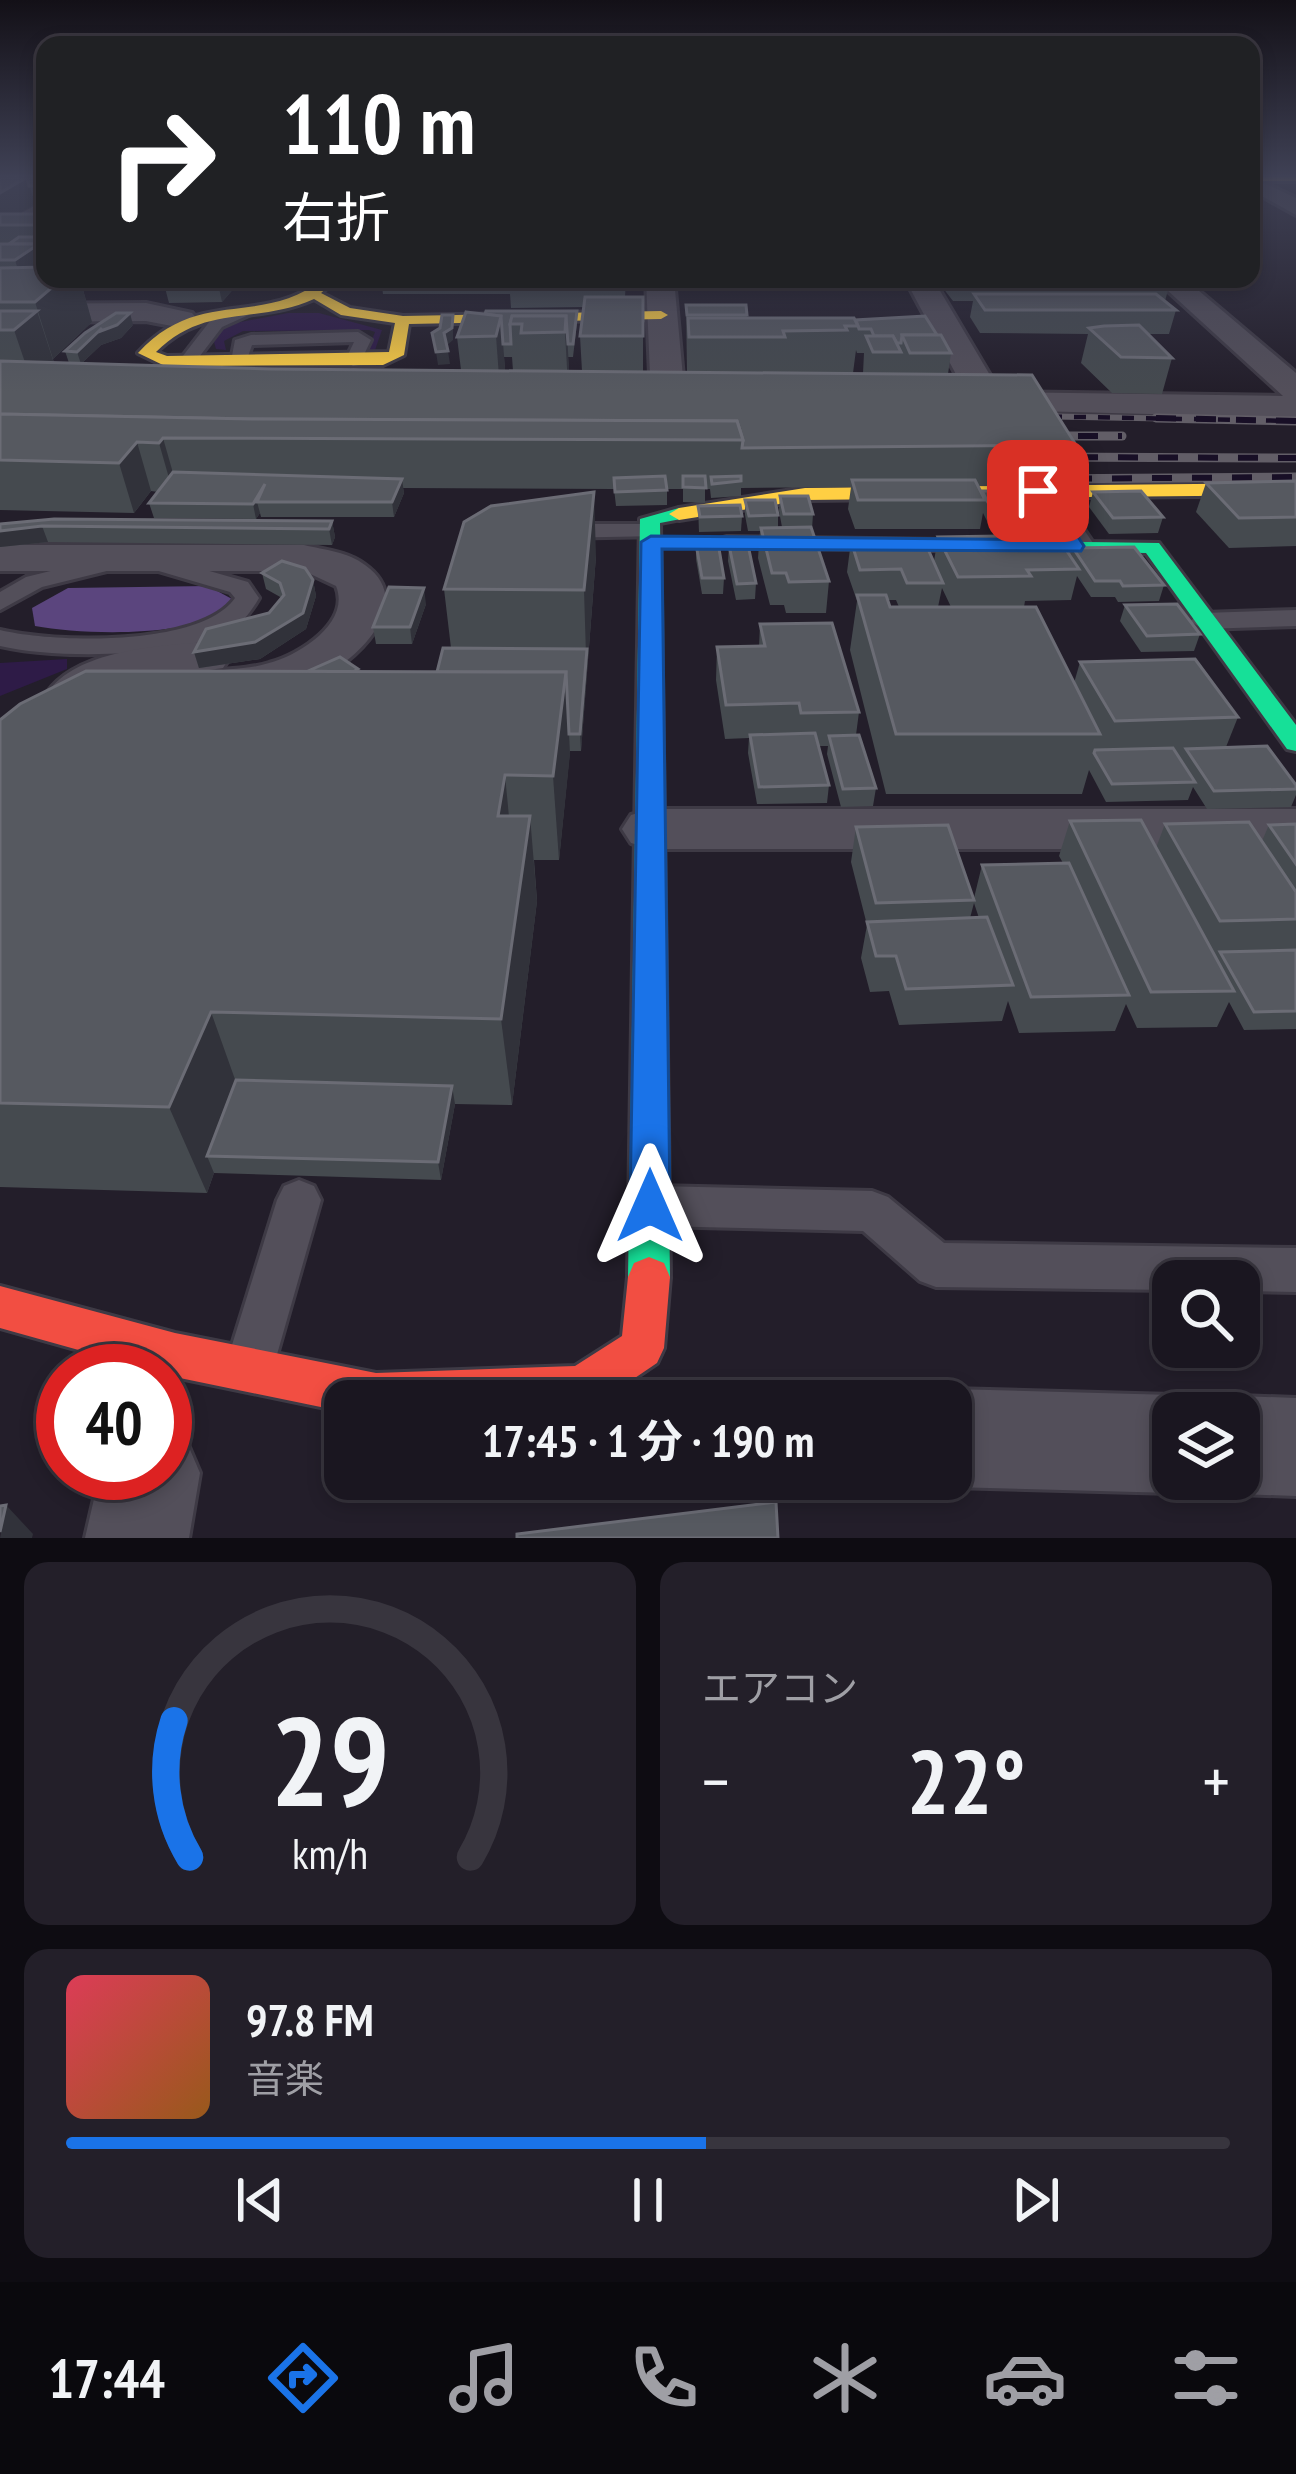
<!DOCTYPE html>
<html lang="ja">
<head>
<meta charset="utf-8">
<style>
  :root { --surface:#1a1620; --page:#231f29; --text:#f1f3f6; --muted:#9f9fa5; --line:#38353e; --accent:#1a73e8 }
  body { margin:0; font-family:"PT Sans Narrow","Noto Sans JP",sans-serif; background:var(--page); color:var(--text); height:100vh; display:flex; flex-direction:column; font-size:45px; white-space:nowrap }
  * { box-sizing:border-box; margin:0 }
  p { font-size:39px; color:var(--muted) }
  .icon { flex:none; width:66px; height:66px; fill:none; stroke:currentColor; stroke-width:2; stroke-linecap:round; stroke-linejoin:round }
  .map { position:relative; height:1538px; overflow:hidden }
  .sheet { display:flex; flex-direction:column; gap:24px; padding:24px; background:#0e0c12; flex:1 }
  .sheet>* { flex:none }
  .top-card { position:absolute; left:36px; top:36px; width:1224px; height:252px; border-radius:24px; box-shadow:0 6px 18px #0003,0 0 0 3px var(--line); background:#202124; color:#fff; overflow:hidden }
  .controls { position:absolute; left:1152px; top:1260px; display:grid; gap:24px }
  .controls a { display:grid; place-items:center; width:108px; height:108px; border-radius:24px; background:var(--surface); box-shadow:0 6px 18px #0003,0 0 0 3px var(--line); font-size:60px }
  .speed { position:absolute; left:36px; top:1344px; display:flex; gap:24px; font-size:60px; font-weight:700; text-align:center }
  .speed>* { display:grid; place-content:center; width:156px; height:156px; border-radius:50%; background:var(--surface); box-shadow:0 6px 18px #0003,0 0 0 3px var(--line); line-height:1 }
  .speed .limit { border:18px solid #d22; background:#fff; color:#111 }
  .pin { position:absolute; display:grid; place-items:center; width:102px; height:102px; color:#fff; margin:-51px; border-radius:24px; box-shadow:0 6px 18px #0006 }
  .me { position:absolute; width:132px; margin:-66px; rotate:0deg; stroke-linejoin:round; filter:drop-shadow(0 0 9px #0008) }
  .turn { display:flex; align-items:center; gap:42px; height:252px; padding:0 48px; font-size:54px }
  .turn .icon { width:156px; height:156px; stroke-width:2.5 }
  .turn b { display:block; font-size:84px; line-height:102px }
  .big { font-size:90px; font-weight:700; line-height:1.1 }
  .sheet .card { flex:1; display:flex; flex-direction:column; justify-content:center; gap:18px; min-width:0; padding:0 42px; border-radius:24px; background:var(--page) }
  .sheet .dial { align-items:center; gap:0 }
  .dial svg { height:312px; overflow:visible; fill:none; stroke:var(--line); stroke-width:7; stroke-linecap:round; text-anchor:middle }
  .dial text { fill:var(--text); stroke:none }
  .song { display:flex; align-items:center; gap:36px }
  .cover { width:144px; height:144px; border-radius:18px; background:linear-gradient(135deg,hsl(350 70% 55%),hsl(30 70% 35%)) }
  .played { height:12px; border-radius:6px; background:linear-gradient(90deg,var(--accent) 55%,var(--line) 55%) }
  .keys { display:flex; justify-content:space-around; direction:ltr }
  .heat { display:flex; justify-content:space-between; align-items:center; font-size:66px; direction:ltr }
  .sheet .tiles { flex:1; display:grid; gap:24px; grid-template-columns:1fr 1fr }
  .card:last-child { grid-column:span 2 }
  .trip { position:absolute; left:324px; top:1380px; width:648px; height:120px; border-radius:24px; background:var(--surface); box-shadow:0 6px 18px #0003,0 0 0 3px var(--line); font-weight:700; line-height:120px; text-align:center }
  .tab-bar { display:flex; height:192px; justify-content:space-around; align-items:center; background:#0a090d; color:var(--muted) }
  .tab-bar .icon { width:84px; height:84px }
  .tab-bar .on { color:var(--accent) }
  .tab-bar b { font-size:54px; color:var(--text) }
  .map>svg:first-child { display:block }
</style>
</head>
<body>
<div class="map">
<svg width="1296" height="1538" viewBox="0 0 1296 1538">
  <rect width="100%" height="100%" fill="#231e2a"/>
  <g fill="#2e1b47">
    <path d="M288,313H319L382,330L375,350H368L375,332L369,330L243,331L224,341L226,350L216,349L214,342L225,325Z"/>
    <path d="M67,659V669L0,696V663Z"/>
  </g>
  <path fill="#5b457e" d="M208,586L232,599L226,612C183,637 84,635 35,626L32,608L68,588Z"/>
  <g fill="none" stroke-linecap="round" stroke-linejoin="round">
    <defs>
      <g id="lane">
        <path d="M1251,227L1259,228L1260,231L1251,235Z"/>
        <path d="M240,310L253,313L222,327L193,365H181L179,361L210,321Z"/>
        <path d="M358,332L371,340L359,365L353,366L345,361L354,342L252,345L245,365L231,361L235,340L251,335Z"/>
        <path d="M651,524L659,526V536L555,538L544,531L555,524Z"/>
        <path d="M136,550L248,582L259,598C251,612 242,624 227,632C176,658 55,659 0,646V630C53,643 201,647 235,598L230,592L135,564L42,587L0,610V592L26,577Z"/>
        <path d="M1296,610V626L1203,629L1190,621L1203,613Z"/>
        <path d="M299,1180L314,1186L321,1200L276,1358L269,1375L252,1382L235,1375L228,1358L277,1200L284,1186Z"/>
        <path d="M656,1186L872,1191L888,1197L944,1243L1296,1248V1292L1239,1291V1281H1173V1290L936,1287L920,1281L863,1231L656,1226L640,1220L634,1206L640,1192Z"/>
      </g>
      <g id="street">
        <path d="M1251,177L1296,198V215L1251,190Z"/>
        <path d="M45,200V217L0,243V225Z"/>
        <path d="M646,279H674L685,399L668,409L651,399Z"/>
        <path d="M905,279H933L1000,392L1283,396L1155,279H1185L1296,373V418L958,409L953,402L966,393Z"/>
        <path d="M146,303L192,313L197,319L182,328L146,321L0,322V304Z"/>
        <path d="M1038,479L1052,482L1095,546L1088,555H1058L1018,491L1024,482Z"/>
        <path d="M0,545H304C325,550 348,552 365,565C420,604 352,665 313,682C280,697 238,703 204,695L196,684L204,673C225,668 248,670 269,663C300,655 351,622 336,586L304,571H0Z"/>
        <path d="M205,642L223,646L230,657L223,668L142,680L73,709L54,704L47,693C77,650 157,646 205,642Z"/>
        <path d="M652,809H1296V849H652L631,843L622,829L631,815Z"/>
        <path d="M951,1389L1173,1395L1207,1409L1239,1396L1296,1398V1496L1239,1494L1205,1480L1173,1493L951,1487L932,1479H951V1401H922ZM1173,1413H1239V1479H1173Z"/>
        <path d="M165,1429L185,1438L200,1473L189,1538H85L100,1473H165Z"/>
      </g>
      <g id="fast">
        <path d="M679,508L686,510V518L660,523L670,1277L664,1291L649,1297L634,1291L628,1277L640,519Z"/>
        <path d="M727,537L1159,543L1296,725V751L1287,749L1146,553L720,547V539Z"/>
      </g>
      <g id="slow">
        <rect x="1251" y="177" width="45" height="4"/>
        <path d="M323,279H337L321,293L350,308L403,316L661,311L668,315L661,319L409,324L404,355L383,365L165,366L138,353C199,286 261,328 323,279ZM314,299L341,315L395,323L389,352L167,356L156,352C205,303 256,325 314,299Z"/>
        <path d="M1296,483V495L805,500L679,520L669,514L679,508L805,488Z"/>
      </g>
      <path id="jam" d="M649,1257L664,1263L670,1277L664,1348L657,1363L601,1401H345V1412L175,1377L0,1328V1286L175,1333L376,1373L575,1366L622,1336L628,1277L634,1263Z"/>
    </defs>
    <use href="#lane" stroke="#3e3a45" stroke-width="6"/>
    <use href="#street" stroke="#3e3a45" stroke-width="6"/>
    <use href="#fast" stroke="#3e3a45" stroke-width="6"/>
    <use href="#slow" stroke="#3e3a45" stroke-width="6"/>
    <use href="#jam" stroke="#3e3a45" stroke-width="6"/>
    <use href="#lane" fill="#534f5a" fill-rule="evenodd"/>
    <use href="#street" fill="#534f5a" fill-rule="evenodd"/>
    <use href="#fast" fill="#16e098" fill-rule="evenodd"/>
    <use href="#slow" fill="#ffcf43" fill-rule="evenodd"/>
    <use href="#jam" fill="#f24e42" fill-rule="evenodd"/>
    <defs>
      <path id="rail-far1" d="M1026,416L1296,421"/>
      <g id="rail">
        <path d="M1156,418L1296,421"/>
        <path d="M1038,436H1122"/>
        <path d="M1038,457L1296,458"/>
        <path d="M1032,479L1296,477"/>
      </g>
    </defs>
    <use href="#rail-far1" stroke="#625e67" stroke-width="6"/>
    <use href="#rail" stroke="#625e67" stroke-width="9"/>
    <use href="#rail-far1" stroke="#180f26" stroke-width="4.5" stroke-dasharray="12" stroke-linecap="butt"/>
    <use href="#rail" stroke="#180f26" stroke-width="6" stroke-dasharray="20" stroke-linecap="butt"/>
  </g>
  <g fill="#454a4f" fill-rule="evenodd">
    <path d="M0,177H45V196H32L35,204L18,214H37L45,209V279H80L92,322L53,359L54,363H69L65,351L133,325L121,338L101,345L82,363L271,369L461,370L457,337L466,312L577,323L573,357H568L569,371H582L580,336L584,307L511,308L510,294H383L381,279H626L625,297H643V372H687L686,305H746L747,318L856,321L937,335L951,353L948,374L1076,445L1066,485L978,486L982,493L1025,498L1051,515L1047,531H992L983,513L980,529H855L848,509L851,487L741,488V496L711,498L710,489H705V503L683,502V489H667V505L616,506L614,489L403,488L404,493L394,517H261L260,513L256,519L154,518L149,503L158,492L151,491L134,513L0,510ZM856,350L857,353H864L863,373H853ZM504,357H512L513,371L505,370Z"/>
    <path d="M165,279H242L222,302L169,303L163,280Z"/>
    <path d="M683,279H760L759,288H685Z"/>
    <path d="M763,279H808V288H765Z"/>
    <path d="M814,279H858L857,288H817Z"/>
    <path d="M936,279H1166L1170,283L1165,301L1176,310L1169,334H1147L1172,358L1162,394L1112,393L1081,363L1088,334L980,333L970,317L973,301H953Z"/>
    <path d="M1296,481V546L1229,548L1196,512L1206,483Z"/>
    <path d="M1093,492L1163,517L1158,533L1109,534L1089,507Z"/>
    <path d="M780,496L813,514L812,529L829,581L826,613H786L784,605H770L758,558L760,531H748L745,515V500L778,515V527H782L779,511Z"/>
    <path d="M698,506L742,516L741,531L699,532Z"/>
    <path d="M332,521L335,537L332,545L48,542L0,547V524Z"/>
    <path d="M938,537L1070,556L1073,548L1164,585L1159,601L1118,602L1115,597H1091L1077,576L1071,600L1025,601L1024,607L1074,683L1080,662L1238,717L1226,747L1296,785V795L1291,807L1207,809L1193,787L1188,800L1106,802L1089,770L1082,794H886L850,650L857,601L847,572L851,541L934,561ZM942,588L951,607H938ZM888,600H896L899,607H890Z"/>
    <path d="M696,544L724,578L723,594H702L696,559Z"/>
    <path d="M729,545L756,583L755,599L736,600L728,561Z"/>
    <path d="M596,556L581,751H570L559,860H534L537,901L512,1105L455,1104L441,1180L214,1173L207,1193L0,1187V720L359,672H437L451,648L444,589Z"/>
    <path d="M262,573L313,580L316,596L306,629L260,659L199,668L194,652L269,613L282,598L266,589Z"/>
    <path d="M426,604L412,644H376L373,627Z"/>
    <path d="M1125,605L1200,634L1194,651L1141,652L1120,621Z"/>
    <path d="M760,624L859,712L856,735L876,788L873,806L841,807L827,754L828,746H819L829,785L827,803L757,804L748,753L749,738L725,739L716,680L717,647H759Z"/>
    <path d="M1070,821L1156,848L1165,824L1262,841L1269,825L1296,824V1029L1244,1030L1229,1002L1217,1027L1137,1028L1126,1004L1115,1031L1019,1033L1008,1001L1002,1021L899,1025L889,991L870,992L861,958L867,925L851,862L856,827L974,898L982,865L1063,863L1059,856ZM974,903L979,918H970Z"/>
  </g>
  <g fill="#31323a">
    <path d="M27,177L35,204L0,225V193Z"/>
    <path d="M39,244L45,261V279H80L92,322L53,359L35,302H28L15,260Z"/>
    <path d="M217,279H242L222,302Z"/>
    <path d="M37,311L54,363L32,383L14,330Z"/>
    <path d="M130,313L133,325L121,338L101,345L81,364L77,352L102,328Z"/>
    <path d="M453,315V340L446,346L444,333Z"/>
    <path d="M501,316L505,369L500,390L496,336Z"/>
    <path d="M566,316L569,368L568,386L565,332Z"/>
    <path d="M448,351L450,364L438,365L436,352Z"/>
    <path d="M163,438L177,487L173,492L159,443Z"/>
    <path d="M137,442L151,491L134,513L119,463Z"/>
    <path d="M402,479L404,493L394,517L392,502Z"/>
    <path d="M265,484L257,502L260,513L256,519L253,504Z"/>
    <path d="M594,492L596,556L581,751L580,734L586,655L584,590Z"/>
    <path d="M332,521L335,537L332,545L329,529Z"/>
    <path d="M42,526L48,542L0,547V531Z"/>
    <path d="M313,580L316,596L306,629L260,659L199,668L194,652L255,642Z"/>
    <path d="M424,588L426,604L412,644L410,627Z"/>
    <path d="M566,672L570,754L559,860L553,776Z"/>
    <path d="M505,775L513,859L498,816Z"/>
    <path d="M530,816L537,901L512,1105L501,1019Z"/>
    <path d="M211,1012L242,1099L207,1156L214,1173L207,1193L169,1107Z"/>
    <path d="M452,1086L455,1104L441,1180L438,1162Z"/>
    <path d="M6,1505L33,1534L32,1538H0Z"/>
  </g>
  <g fill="#565960" stroke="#6b6c75" stroke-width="3">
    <path d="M0,177H27L0,193Z"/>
    <path d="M27,177L11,186L28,177H45V186H29Z"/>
    <rect x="0" y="214" width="45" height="11"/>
    <path d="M19,237H45V248L41,249L39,244H9Z"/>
    <path d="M0,244H39L15,260H0Z"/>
    <path d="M45,267V279H62L35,302H0V268Z"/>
    <path d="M165,279H217L163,280Z"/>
    <path d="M975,279H1035L1037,282Z"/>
    <path d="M1042,279H1166L1170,283H1046Z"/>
    <path d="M974,294H1156L1176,310H985Z"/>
    <path d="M585,297H643V336H580Z"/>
    <path d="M686,305H746L747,315H687Z"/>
    <path d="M0,311H37L14,330H0Z"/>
    <path d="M486,311H577L573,344H568L566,316H512L510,324L511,344H503L501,316L485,314Z"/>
    <path d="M466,312L501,316L496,336L457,337Z"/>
    <path d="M116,313H130L117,325L98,332L102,328L77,352L65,351L85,333Z"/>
    <path d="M442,315H453L452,328L444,333L448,351L436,352L432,333L440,328Z"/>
    <path d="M512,316H566L565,332L521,333L522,324H510Z"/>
    <path d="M925,316L937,335H902L901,343H897L893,336H874L871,329H859L856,320Z"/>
    <path d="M688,318H854L858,326H845L847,330L783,331L785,337H689Z"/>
    <path d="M1139,325L1172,358L1121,357L1089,328L1104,326Z"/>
    <path d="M902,335H941L951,353H910Z"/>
    <path d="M866,336H893L901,352H873Z"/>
    <path d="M0,361L271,369L1032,375L1076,445L742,448L743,440L737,421L252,419L0,414Z"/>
    <path d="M0,414L252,419L737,421L743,440L163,438L159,443L137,442L119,463L0,460Z"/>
    <path d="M173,472L402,479L392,502H257L265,484L253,504L149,503Z"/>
    <path d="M665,476L667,490L615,492L614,478Z"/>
    <path d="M683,476H705L706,488L683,487Z"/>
    <path d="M741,476V481L712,484L711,477Z"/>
    <path d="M852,480H975L985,500H858Z"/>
    <path d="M1296,481V517L1239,518L1206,483Z"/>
    <path d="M982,491H1021L1025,498H1040L1051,515L995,516Z"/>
    <path d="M1141,491L1163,517L1113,518L1093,492Z"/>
    <path d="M594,492L584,590L444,589L464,522L491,506Z"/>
    <path d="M780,496H808L813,514H784Z"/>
    <path d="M745,500H775L778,515L749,516Z"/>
    <path d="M740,505L742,516L700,517L698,506Z"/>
    <path d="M54,519L332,521L329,529L42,526L0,531V524Z"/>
    <path d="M811,527L829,581L789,582L786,573H772L761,528Z"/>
    <path d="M1056,535L1079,569L1027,570L1031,576L958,577L938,537Z"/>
    <path d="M924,540L943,583H907L901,569L860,570L851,541Z"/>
    <path d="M718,543L724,578H702L696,544Z"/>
    <path d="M729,545H748L756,583L737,584Z"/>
    <path d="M1134,547L1164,585L1123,586L1120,581H1095L1073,548Z"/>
    <path d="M282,561L305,568L313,580L303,613L255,642L194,652L206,629L269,613L284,595L280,583L262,573Z"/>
    <path d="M389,587L424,588L410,627H373Z"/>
    <path d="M857,595H886L890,607H1036L1100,734H896Z"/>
    <path d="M1177,604L1200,634L1147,636L1125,605Z"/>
    <path d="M832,623L859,712L801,713L799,703L726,705L717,647L765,646L760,624Z"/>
    <path d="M443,648L587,649L580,734H569L566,672H437Z"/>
    <path d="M340,657L358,669L353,672L308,671Z"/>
    <path d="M1195,659L1238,717L1115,721L1080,662Z"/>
    <path d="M86,671L566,672L553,776L505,775L498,816H530L501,1019L211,1012L169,1107L0,1103V720L20,704Z"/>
    <path d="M815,733L829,785L759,787L750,735Z"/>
    <path d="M859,735L876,788L843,789L829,736Z"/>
    <path d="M1267,746L1296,785V789L1214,791L1186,749Z"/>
    <path d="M1173,748L1195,782L1112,784L1094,753L1095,750Z"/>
    <path d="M1141,820L1234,991L1151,992L1070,821Z"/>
    <path d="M1249,822L1296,892V919L1220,921L1165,824Z"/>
    <path d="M1296,824V864L1269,825Z"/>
    <path d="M948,825L974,900L876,903L856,827Z"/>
    <path d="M1069,863L1129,995L1031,997L982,865Z"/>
    <path d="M987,917L1013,985L906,989L896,956H876L867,922Z"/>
    <path d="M1296,950V1011L1254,1012L1220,952Z"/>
    <path d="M236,1080L452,1086L438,1162L207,1156Z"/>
    <path d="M776,1502L778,1538H517V1534Z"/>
    <path d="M6,1505L0,1532V1506Z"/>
  </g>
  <linearGradient id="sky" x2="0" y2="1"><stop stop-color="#131017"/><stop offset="0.45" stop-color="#3f4155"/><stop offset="1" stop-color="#3f4155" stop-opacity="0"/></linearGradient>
  <rect width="1296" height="392" fill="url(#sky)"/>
  <path fill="#1a73e8" stroke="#114b97" stroke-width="3" d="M1032,487H1045L1084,546L1081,551L662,549L670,1206L664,1219L650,1224L636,1219L630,1206L641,542L651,536L1059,540L1029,491Z"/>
</svg>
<div class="controls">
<a><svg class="icon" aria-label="search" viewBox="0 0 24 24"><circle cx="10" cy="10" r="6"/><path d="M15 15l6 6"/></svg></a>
<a><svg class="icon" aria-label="layers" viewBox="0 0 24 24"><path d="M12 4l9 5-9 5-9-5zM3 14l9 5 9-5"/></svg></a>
</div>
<div class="speed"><div class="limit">40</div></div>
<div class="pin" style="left:1038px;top:491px;background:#d93025"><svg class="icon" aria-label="arrive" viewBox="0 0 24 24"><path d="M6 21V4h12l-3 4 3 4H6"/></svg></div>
<svg class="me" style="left:650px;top:1206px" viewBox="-20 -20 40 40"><path d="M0-17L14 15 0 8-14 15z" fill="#1a73e8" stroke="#fff" stroke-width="4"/></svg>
<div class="trip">17:45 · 1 分 · 190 m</div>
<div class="top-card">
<div class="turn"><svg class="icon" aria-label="right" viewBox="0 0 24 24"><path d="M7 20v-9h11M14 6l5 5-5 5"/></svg><div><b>110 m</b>右折</div></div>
</div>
</div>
<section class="sheet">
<div class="tiles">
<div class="card dial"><svg viewBox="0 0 100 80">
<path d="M14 69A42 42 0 1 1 86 69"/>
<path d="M14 69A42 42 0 0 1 10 34" stroke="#1a73e8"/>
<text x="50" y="56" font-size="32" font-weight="700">29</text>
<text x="50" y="72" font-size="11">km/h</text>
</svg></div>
<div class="card"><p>エアコン</p>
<div class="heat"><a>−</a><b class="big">22°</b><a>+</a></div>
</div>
<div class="card">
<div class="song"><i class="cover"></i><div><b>97.8 FM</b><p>音楽</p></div></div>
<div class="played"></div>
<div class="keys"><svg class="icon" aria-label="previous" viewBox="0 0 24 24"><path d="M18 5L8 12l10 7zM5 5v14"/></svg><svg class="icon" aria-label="pause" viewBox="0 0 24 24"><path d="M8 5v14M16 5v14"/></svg><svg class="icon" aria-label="next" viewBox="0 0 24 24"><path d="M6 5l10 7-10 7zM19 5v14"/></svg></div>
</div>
</div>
</section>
<nav class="tab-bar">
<b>17:44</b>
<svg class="icon on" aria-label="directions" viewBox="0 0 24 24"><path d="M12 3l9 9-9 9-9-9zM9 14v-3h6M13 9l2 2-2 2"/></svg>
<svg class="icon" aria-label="music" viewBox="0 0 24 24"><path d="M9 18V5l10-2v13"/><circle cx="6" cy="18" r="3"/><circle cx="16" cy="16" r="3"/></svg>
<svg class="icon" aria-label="phone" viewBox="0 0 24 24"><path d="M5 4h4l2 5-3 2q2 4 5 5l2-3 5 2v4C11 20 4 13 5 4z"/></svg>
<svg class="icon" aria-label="climate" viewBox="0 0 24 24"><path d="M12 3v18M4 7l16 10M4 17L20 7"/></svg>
<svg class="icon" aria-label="car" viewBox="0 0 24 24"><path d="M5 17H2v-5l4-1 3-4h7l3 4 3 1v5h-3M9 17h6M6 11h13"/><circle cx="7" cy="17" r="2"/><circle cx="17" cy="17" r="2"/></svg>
<svg class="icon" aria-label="filters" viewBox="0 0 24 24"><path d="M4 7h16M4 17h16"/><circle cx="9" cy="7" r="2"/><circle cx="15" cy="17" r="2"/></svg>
</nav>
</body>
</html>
